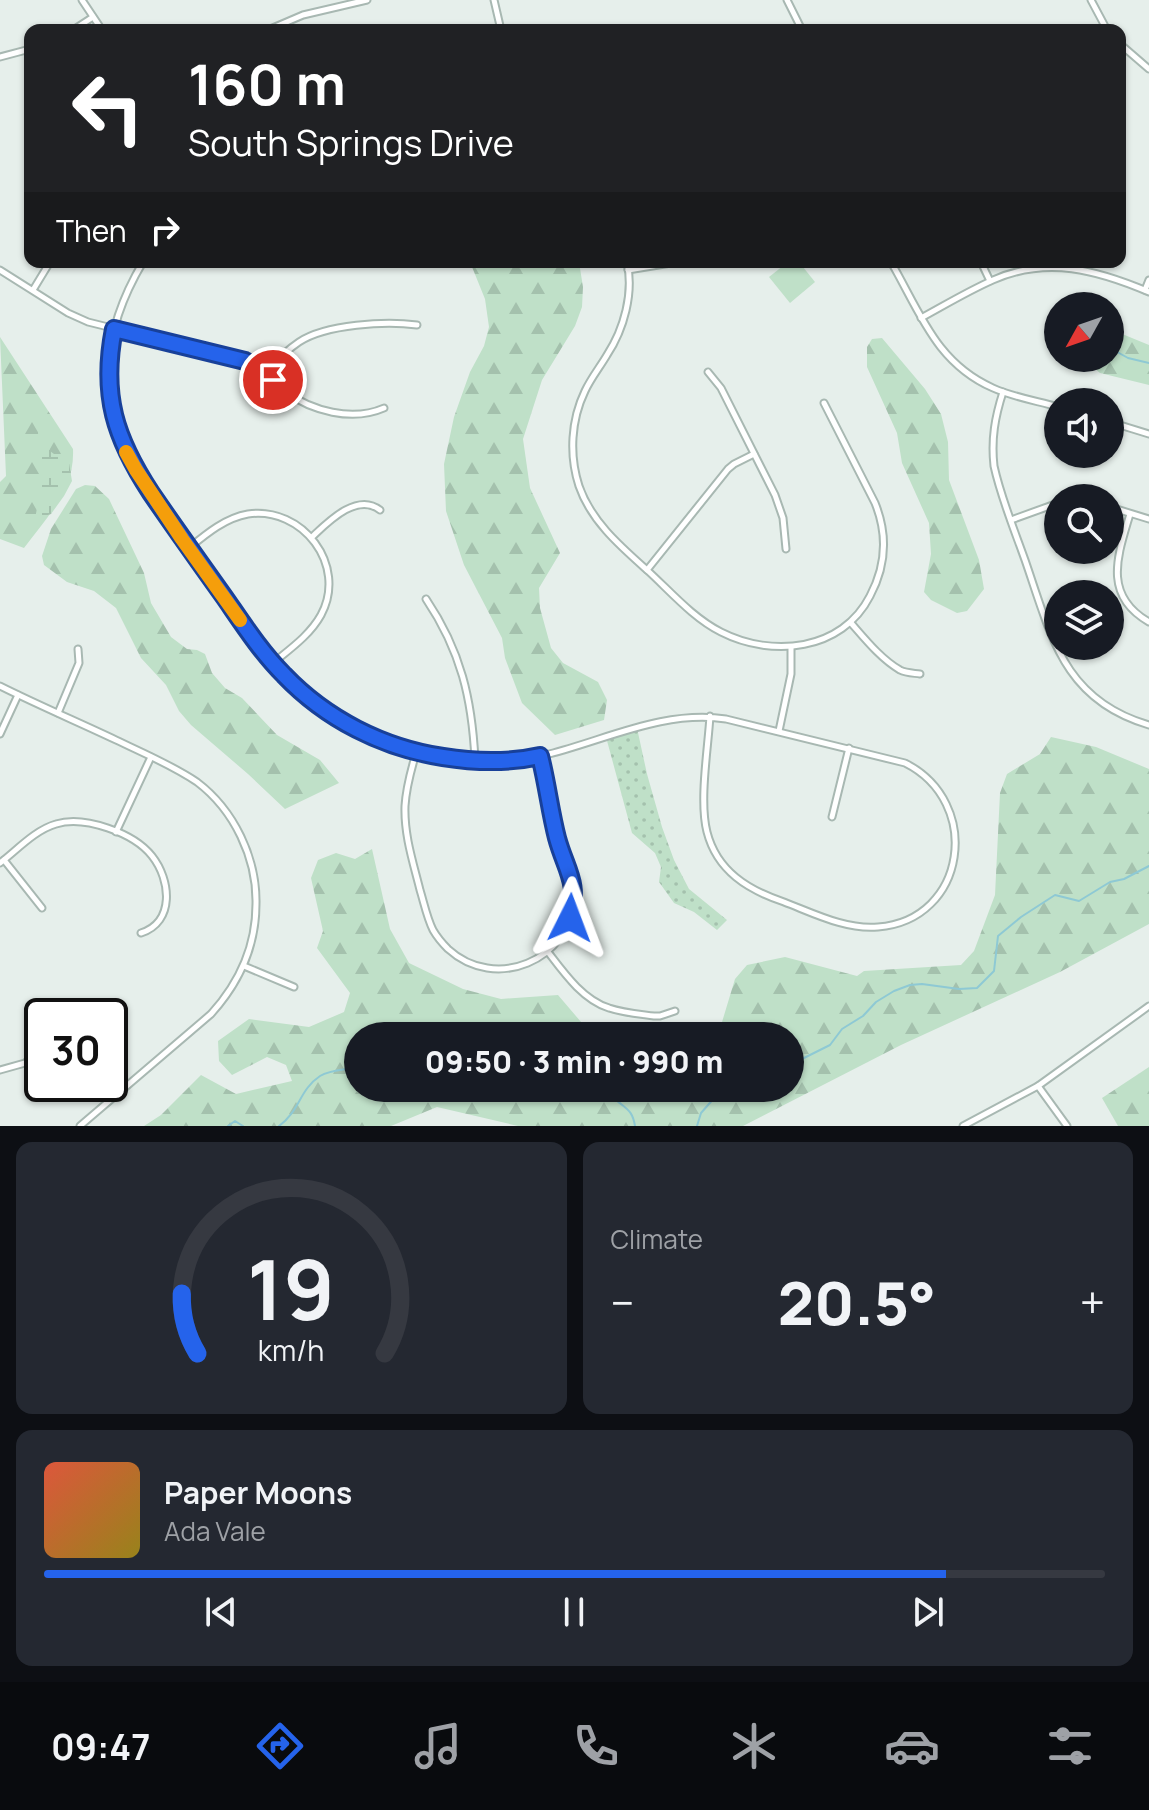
<!DOCTYPE html>
<html lang="en">
<head>
<meta charset="utf-8">
<style>
  :root { --surface:#171b24; --page:#242831; --text:#f1f3f6; --muted:#9ea1a6; --line:#363941; --accent:#2563eb }
  body { margin:0; font-family:Manrope,sans-serif; background:var(--page); color:var(--text); height:100vh; display:flex; flex-direction:column; font-size:30px; white-space:nowrap }
  * { box-sizing:border-box; margin:0 }
  p { font-size:26px; color:var(--muted) }
  .icon { flex:none; width:44px; height:44px; fill:none; stroke:currentColor; stroke-width:2; stroke-linecap:round; stroke-linejoin:round }
  .map { position:relative; height:1126px; overflow:hidden }
  .sheet { display:flex; flex-direction:column; gap:16px; padding:16px; background:#0d0f14; flex:1 }
  .sheet>* { flex:none }
  .guide { position:absolute; left:24px; top:24px; width:1102px; height:244px; border-radius:16px; box-shadow:0 2px 6px #0004; background:#202124; color:#fff; overflow:hidden }
  .needle { width:52px; rotate:230deg }
  .controls { position:absolute; left:1044px; top:292px; display:grid; gap:16px }
  .controls a { display:grid; place-items:center; width:80px; height:80px; border-radius:50%; background:var(--surface); box-shadow:0 2px 6px #0004; font-size:40px }
  .speed { position:absolute; left:24px; top:998px; display:flex; gap:16px; font-size:40px; font-weight:700; text-align:center }
  .speed>* { display:grid; place-content:center; width:104px; height:104px; border-radius:50%; background:var(--surface); box-shadow:0 2px 6px #0004; line-height:1 }
  .speed .limit { border:4px solid #111; border-radius:12px; background:#fff; color:#111 }
  .pin { position:absolute; display:grid; place-items:center; width:68px; height:68px; color:#fff; margin:-34px; border:4px solid #fff; border-radius:50%; box-shadow:0 2px 8px #0007 }
  .me { position:absolute; width:88px; margin:-44px; rotate:3deg; stroke-linejoin:round; filter:drop-shadow(0 0 6px #0008) }
  .turn { display:flex; align-items:center; gap:28px; height:168px; padding:0 32px; font-size:36px }
  .turn .icon { width:104px; height:104px; stroke-width:2.5 }
  .turn b { display:block; font-size:56px; line-height:68px }
  .then { display:flex; align-items:center; height:76px; padding:0 32px; background:#0003; gap:16px; font-size:30px }
  .big { font-size:60px; font-weight:800; line-height:1.1 }
  .sheet .tile { flex:1; display:flex; flex-direction:column; justify-content:center; gap:12px; min-width:0; padding:0 28px; border-radius:16px; background:var(--page) }
  .sheet .dial { align-items:center; gap:0 }
  .dial svg { height:208px; overflow:visible; fill:none; stroke:var(--line); stroke-width:7; stroke-linecap:round; text-anchor:middle }
  .dial text { fill:var(--text); stroke:none }
  .song { display:flex; align-items:center; gap:24px }
  .cover { width:96px; height:96px; border-radius:12px; background:linear-gradient(135deg,hsl(10 70% 55%),hsl(50 70% 35%)) }
  .played { height:8px; border-radius:4px; background:linear-gradient(90deg,var(--accent) 85%,var(--line) 85%) }
  .keys { display:flex; justify-content:space-around; direction:ltr }
  .heat { display:flex; justify-content:space-between; align-items:center; font-size:44px; direction:ltr }
  .sheet .tiles { flex:1; display:grid; gap:16px; grid-template-columns:1fr 1fr }
  .tile:last-child { grid-column:span 2 }
  .trip { position:absolute; left:344px; top:1022px; width:460px; height:80px; border-radius:40px; background:var(--surface); box-shadow:0 2px 6px #0004; font-weight:800; line-height:80px; text-align:center }
  .menu { display:flex; height:128px; justify-content:space-around; align-items:center; background:#090b0e; color:var(--muted) }
  .menu .icon { width:56px; height:56px }
  .menu .on { color:var(--accent) }
  .menu b { font-size:36px; color:var(--text) }
  .map>svg:first-child { display:block }
</style>
</head>
<body>
<div class="map">
<svg width="1149" height="1126" viewBox="0 0 1149 1126">
  <defs>
    <pattern id="green-dots" width="8" height="8" patternUnits="userSpaceOnUse" patternTransform="scale(2)"><rect width="8" height="8" fill="#bfe0c8"/><path d="M2 2h.1M6 6h.1" fill="none" stroke="#a4c1ad" stroke-width="1.8" stroke-linecap="round"/></pattern>
    <pattern id="forest-firs" width="22" height="20" patternUnits="userSpaceOnUse" patternTransform="scale(2)"><rect width="22" height="20" fill="#bfe0c8"/><path d="M5 1l3.5 6h-7zM16 11l3.5 6h-7z" fill="#a4c1ad"/></pattern>
    <pattern id="wetland-marsh" width="20" height="14" patternUnits="userSpaceOnUse" patternTransform="scale(2)"><rect width="20" height="14" fill="#bfe0c8"/><path d="M1 5h8M5 5V1M11 12h8M15 12V8" fill="none" stroke="#a4c1ad"/></pattern>
  </defs>
  <rect width="100%" height="100%" fill="#e6efeb"/>
  <path fill="url(#green-dots)" d="M637,728L647,774L662,827L674,860L689,889L727,920L717,930L694,912L674,903L659,882L661,867L655,853L632,833L606,737Z"/>
  <g fill="url(#forest-firs)">
    <path d="M470,262H579L583,287L582,307L575,326L542,380L523,439L530,488L560,553L539,588L540,608L551,648L563,663L598,682L607,700L604,720L555,735L522,703L505,658L502,638L464,565L446,511L444,464L454,417L470,372L484,346L489,327L485,299Z"/>
    <path d="M1110,329L1149,345V385L1100,373L1082,358H1110Z"/>
    <path d="M0,337L73,449C75,490 47,517 24,548L0,539V482L6,476Z"/>
    <path d="M882,338L925,389L941,414L948,442L949,480L979,560L984,589L967,611L957,613L931,600L924,592L931,554L929,523L902,463L897,433L867,367V347L872,339Z"/>
    <path d="M85,485L95,486L109,499L144,573L151,603L171,637L187,649L197,650L205,654L212,673L225,688L242,698L277,735L320,760L339,783L285,809L248,774L191,725L179,711L166,685L141,658L116,608L94,591L67,582L44,565L42,556L51,529L76,489Z"/>
    <path d="M1051,737L1096,747L1149,769V924L1060,972L901,1045L743,1126H518L437,1107L391,1126H144L161,1115L201,1075L236,1094L292,1081L286,1065L267,1057L232,1075L219,1061L218,1041L249,1019L309,1027L344,1012L350,993L317,948L323,931L311,878L318,860L336,853L355,859L372,849L390,929L409,963L463,989L501,999L558,995L593,1036H358V1088H790V1036H713L719,1032L735,979L747,965L785,957L857,976L864,971L961,965L974,951L995,895L1000,793L1007,774L1040,754Z"/>
    <path d="M1149,1067V1126H1118L1102,1098Z"/>
  </g>
  <path fill="url(#wetland-marsh)" d="M42,431L50,451L58,457L67,451L72,481L64,496L51,514L35,519L41,486L38,432Z"/>
  <path fill="#bfe0c8" d="M788,262H799L815,282L790,303L769,277Z"/>
  <g fill="none" stroke-linecap="round" stroke-linejoin="round">
    <g stroke="#8ec9d4" stroke-width="2">
      <path d="M1110,348L1128,358L1149,363"/>
      <path d="M790,1065L830,1045L842,1029L863,1016L876,1002L894,991L910,985L922,984L959,989L977,988L994,971L998,936L1021,917L1055,895L1079,901L1110,882L1124,879L1149,866"/>
      <path d="M592,1088C598,1092 605,1091 611,1095C615,1097 617,1102 621,1104C630,1111 633,1114 635,1126"/>
      <path d="M228,1126L235,1121L243,1126"/>
      <path d="M279,1126C300,1111 299,1090 320,1076C331,1069 346,1070 358,1067"/>
      <path d="M697,1126L701,1113L723,1088"/>
    </g>
    <defs>
      <g id="street">
        <path d="M82,0L102,30"/>
        <path d="M494,0L501,30"/>
        <path d="M787,0L802,30"/>
        <path d="M1091,0L1107,30"/>
        <path d="M73,30L93,17"/>
        <path d="M268,30L303,15L367,0"/>
        <path d="M1120,44L1149,69"/>
        <path d="M0,57L30,49"/>
        <path d="M143,262C101,333 96,397 136,470L261,649C321,721 400,764 494,760C513,759 531,759 549,754C608,739 664,710 726,719L905,763C983,802 967,920 878,927C846,930 813,913 784,902C748,890 717,871 707,832C699,801 708,749 710,716"/>
        <path d="M627,262C634,293 624,329 607,355C600,367 591,378 585,391C571,420 569,455 579,486C591,521 620,546 647,570C670,591 693,618 721,632C772,658 842,651 870,596C886,566 888,535 875,503L824,403"/>
        <path d="M891,262C920,312 936,363 993,388C1013,397 1037,401 1058,407"/>
        <path d="M981,262L990,281"/>
        <path d="M0,270L68,313L88,322L245,361C252,364 261,367 267,373C273,378 277,385 284,391C312,411 352,422 384,408"/>
        <path d="M628,270L677,262"/>
        <path d="M33,290L50,262"/>
        <path d="M1145,290L1149,280"/>
        <path d="M921,318C945,305 968,291 993,280C1047,256 1097,270 1149,292"/>
        <path d="M266,372C276,361 287,350 299,342C326,324 386,321 417,325"/>
        <path d="M708,372L721,388L775,495L783,518L786,549"/>
        <path d="M1003,392C995,417 991,439 994,466C1001,498 1014,529 1025,560C1051,635 1063,700 1149,725"/>
        <path d="M1110,422L1149,434"/>
        <path d="M1110,507L1149,519"/>
        <path d="M1130,514C1118,555 1102,595 1149,622"/>
        <path d="M1011,520L1058,503"/>
        <path d="M312,537C328,522 357,492 380,510"/>
        <path d="M189,548C206,534 225,518 248,514C302,506 348,565 321,615C310,635 290,649 273,663"/>
        <path d="M647,570L728,469L734,464L754,454"/>
        <path d="M426,599C461,651 472,699 475,760"/>
        <path d="M851,623C865,639 881,659 900,670C906,673 913,673 920,674"/>
        <path d="M0,686C38,705 78,722 116,740C143,753 172,765 197,782C234,810 257,858 256,904C256,946 239,983 211,1014L80,1126"/>
        <path d="M58,713L79,663L78,649"/>
        <path d="M779,731L791,674V647"/>
        <path d="M0,734L18,695"/>
        <path d="M416,753C411,770 406,788 405,806C404,835 413,862 420,890C424,903 427,918 433,930C437,937 443,944 448,949C495,992 571,961 574,897C575,876 563,859 557,839C550,812 546,783 540,756"/>
        <path d="M832,817L849,748"/>
        <path d="M116,832L151,757"/>
        <path d="M4,860L42,908"/>
        <path d="M0,863C17,850 35,830 56,824C84,815 134,833 152,856C171,880 175,922 141,933"/>
        <path d="M548,952C564,973 583,1000 609,1008C624,1013 639,1014 654,1016H660L675,1011"/>
        <path d="M244,966L294,987"/>
        <path d="M73,1016L74,1012"/>
        <path d="M0,1070L25,1063L42,1051"/>
        <path d="M1038,1086L1067,1126"/>
        <path d="M963,1126L1038,1086L1149,1006"/>
      </g>
    </defs>
    <use href="#street" stroke="#a8b8b2" stroke-width="9"/>
    <use href="#street" stroke="#fff" stroke-width="5"/>
  </g>
  <g fill="none" stroke-linecap="round" stroke-linejoin="round">
    <defs>
      <path id="route" d="M273,380L266,372L245,361L114,329C101,395 115,438 151,493C175,528 200,563 225,598C243,624 261,652 284,675C326,719 383,748 443,757C474,762 509,763 540,756C547,783 550,811 557,838C566,871 579,881 570,918"/>
    </defs>
    <use href="#route" stroke="#184099" stroke-width="20"/>
    <use href="#route" stroke="#2563eb" stroke-width="14"/>
    <path stroke="#f59e0b" stroke-width="14" d="M126,452L136,470L182,539L240,620"/>
  </g>
</svg>
<div class="controls">
<a><svg class="needle" viewBox="-14 -14 28 28"><path d="M0-13l5 13h-10z" fill="#e53935"/><path d="M0 13l5-13h-10z" fill="#9ea1a6"/></svg></a>
<a><svg class="icon" aria-label="sound" viewBox="0 0 24 24"><path d="M4 9h4l5-4v14l-5-4H4zM17 9q2 3 0 6"/></svg></a>
<a><svg class="icon" aria-label="search" viewBox="0 0 24 24"><circle cx="10" cy="10" r="6"/><path d="M15 15l6 6"/></svg></a>
<a><svg class="icon" aria-label="layers" viewBox="0 0 24 24"><path d="M12 4l9 5-9 5-9-5zM3 14l9 5 9-5"/></svg></a>
</div>
<div class="speed"><div class="limit">30</div></div>
<div class="pin" style="left:273px;top:380px;background:#d93025"><svg class="icon" aria-label="arrive" viewBox="0 0 24 24"><path d="M6 21V4h12l-3 4 3 4H6"/></svg></div>
<svg class="me" style="left:570px;top:918px" viewBox="-20 -20 40 40"><path d="M0-17L14 15 0 8-14 15z" fill="#2563eb" stroke="#fff" stroke-width="4"/></svg>
<div class="trip">09:50 · 3 min · 990 m</div>
<div class="guide">
<div class="turn"><svg class="icon" aria-label="left" viewBox="0 0 24 24"><path d="M17 20v-9H6M10 6l-5 5 5 5"/></svg><div><b>160 m</b>South Springs Drive</div></div>
<div class="then">Then<svg class="icon" aria-label="right" viewBox="0 0 24 24"><path d="M7 20v-9h11M14 6l5 5-5 5"/></svg></div>
</div>
</div>
<section class="sheet">
<div class="tiles">
<div class="tile dial"><svg viewBox="0 0 100 80">
<path d="M14 69A42 42 0 1 1 86 69"/>
<path d="M14 69A42 42 0 0 1 8 46" stroke="#2563eb"/>
<text x="50" y="56" font-size="32" font-weight="700">19</text>
<text x="50" y="72" font-size="11">km/h</text>
</svg></div>
<div class="tile"><p>Climate</p>
<div class="heat"><a>−</a><b class="big">20.5°</b><a>+</a></div>
</div>
<div class="tile">
<div class="song"><i class="cover"></i><div><b>Paper Moons</b><p>Ada Vale</p></div></div>
<div class="played"></div>
<div class="keys"><svg class="icon" aria-label="previous" viewBox="0 0 24 24"><path d="M18 5L8 12l10 7zM5 5v14"/></svg><svg class="icon" aria-label="pause" viewBox="0 0 24 24"><path d="M8 5v14M16 5v14"/></svg><svg class="icon" aria-label="next" viewBox="0 0 24 24"><path d="M6 5l10 7-10 7zM19 5v14"/></svg></div>
</div>
</div>
</section>
<nav class="menu">
<b>09:47</b>
<svg class="icon on" aria-label="directions" viewBox="0 0 24 24"><path d="M12 3l9 9-9 9-9-9zM9 14v-3h6M13 9l2 2-2 2"/></svg>
<svg class="icon" aria-label="music" viewBox="0 0 24 24"><path d="M9 18V5l10-2v13"/><circle cx="6" cy="18" r="3"/><circle cx="16" cy="16" r="3"/></svg>
<svg class="icon" aria-label="phone" viewBox="0 0 24 24"><path d="M5 4h4l2 5-3 2q2 4 5 5l2-3 5 2v4C11 20 4 13 5 4z"/></svg>
<svg class="icon" aria-label="climate" viewBox="0 0 24 24"><path d="M12 3v18M4 7l16 10M4 17L20 7"/></svg>
<svg class="icon" aria-label="car" viewBox="0 0 24 24"><path d="M5 17H2v-5l4-1 3-4h7l3 4 3 1v5h-3M9 17h6M6 11h13"/><circle cx="7" cy="17" r="2"/><circle cx="17" cy="17" r="2"/></svg>
<svg class="icon" aria-label="filters" viewBox="0 0 24 24"><path d="M4 7h16M4 17h16"/><circle cx="9" cy="7" r="2"/><circle cx="15" cy="17" r="2"/></svg>
</nav>
</body>
</html>
